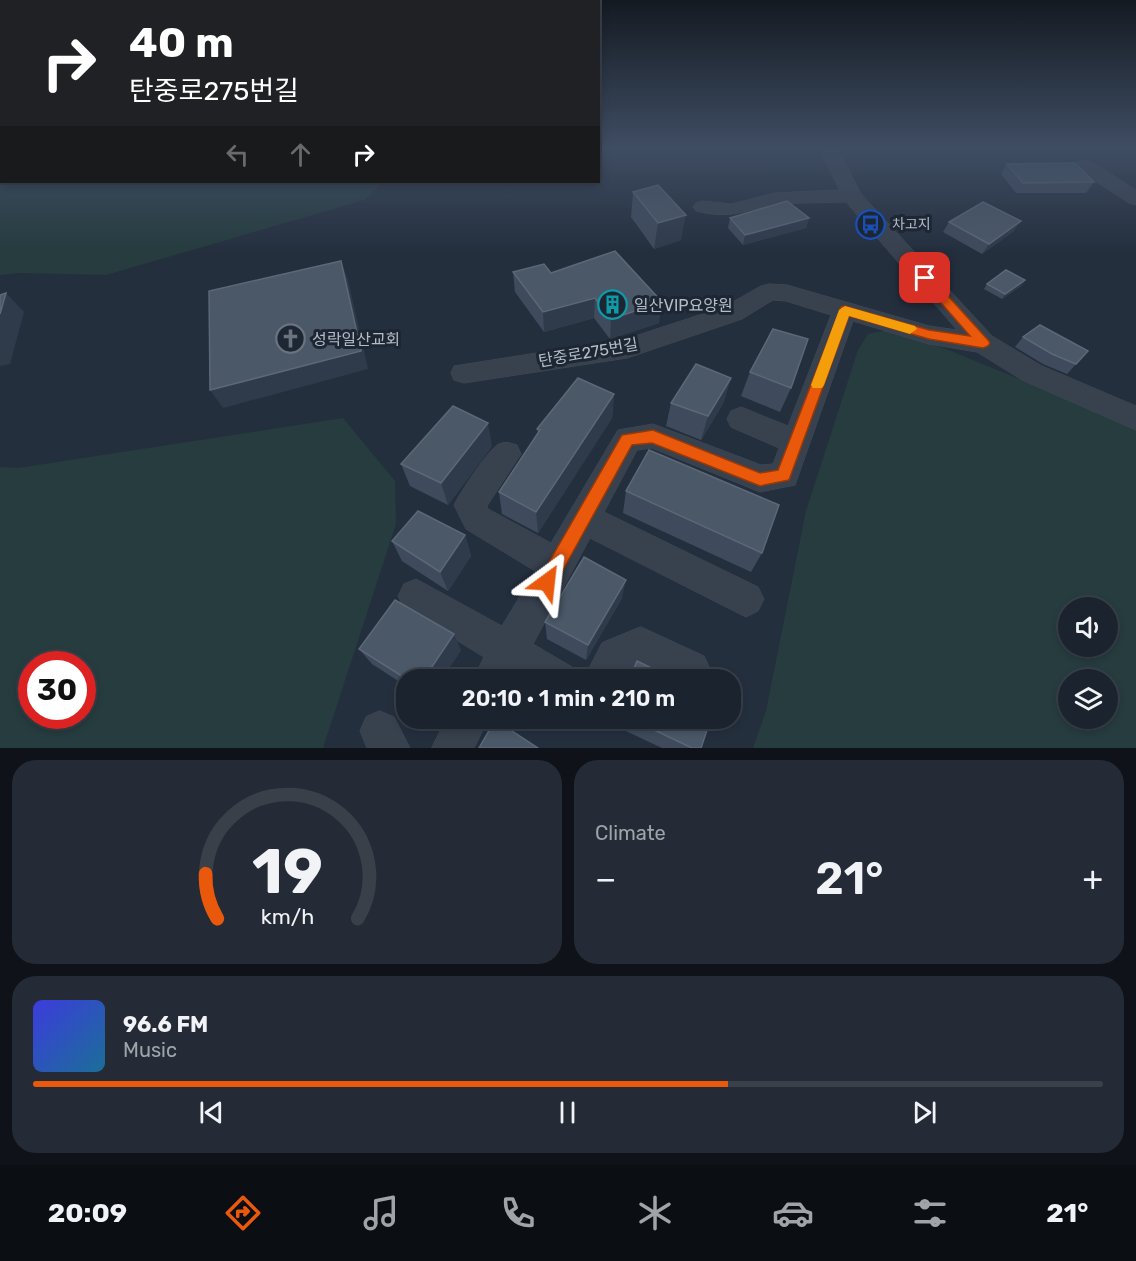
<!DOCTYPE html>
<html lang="en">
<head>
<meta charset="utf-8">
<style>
  :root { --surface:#1b232e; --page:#242b36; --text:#f1f3f6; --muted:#a0a4aa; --line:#39404a; --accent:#ea580c }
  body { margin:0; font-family:Rubik,"Noto Sans KR",sans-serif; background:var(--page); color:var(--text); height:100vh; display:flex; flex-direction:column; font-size:22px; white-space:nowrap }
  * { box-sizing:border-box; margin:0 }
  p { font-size:20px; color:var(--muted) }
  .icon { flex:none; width:33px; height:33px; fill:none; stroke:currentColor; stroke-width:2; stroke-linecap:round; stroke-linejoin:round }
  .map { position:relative; height:748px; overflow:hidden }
  .drawer { display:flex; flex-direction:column; gap:12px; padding:12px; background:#0f1319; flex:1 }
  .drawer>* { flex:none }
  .top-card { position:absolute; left:0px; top:0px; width:600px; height:183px; box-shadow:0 3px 9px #0003,0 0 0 2px var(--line); background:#202124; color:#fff; overflow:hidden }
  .buttons { position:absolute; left:1058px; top:597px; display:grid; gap:12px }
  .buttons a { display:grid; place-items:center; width:60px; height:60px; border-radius:50%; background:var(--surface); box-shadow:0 3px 9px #0003,0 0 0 2px var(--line); font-size:30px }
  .speed { position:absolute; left:18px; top:651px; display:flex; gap:12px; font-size:30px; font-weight:700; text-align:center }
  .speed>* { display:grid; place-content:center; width:78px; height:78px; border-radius:50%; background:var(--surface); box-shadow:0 3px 9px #0003,0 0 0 2px var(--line); line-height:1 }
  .speed .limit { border:9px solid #d22; background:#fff; color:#111 }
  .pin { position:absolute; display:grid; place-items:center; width:51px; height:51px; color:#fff; margin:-26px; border-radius:12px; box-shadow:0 3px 9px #0006 }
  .me { position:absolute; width:66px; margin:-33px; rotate:30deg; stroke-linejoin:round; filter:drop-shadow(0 0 4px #0008) }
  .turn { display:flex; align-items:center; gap:21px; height:126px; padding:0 30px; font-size:27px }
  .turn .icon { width:78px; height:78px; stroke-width:2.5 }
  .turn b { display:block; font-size:42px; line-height:51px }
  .lanes { display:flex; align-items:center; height:57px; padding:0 30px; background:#0003; justify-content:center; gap:30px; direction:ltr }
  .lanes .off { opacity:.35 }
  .big { font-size:45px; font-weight:600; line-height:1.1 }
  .drawer .card { flex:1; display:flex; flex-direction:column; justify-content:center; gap:9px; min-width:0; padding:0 21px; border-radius:24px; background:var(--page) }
  .drawer .dial { align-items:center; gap:0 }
  .dial svg { height:156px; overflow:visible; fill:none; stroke:var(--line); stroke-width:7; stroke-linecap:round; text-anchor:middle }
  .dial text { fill:var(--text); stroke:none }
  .song { display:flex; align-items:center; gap:18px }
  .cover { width:72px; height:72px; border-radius:9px; background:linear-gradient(135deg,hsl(240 70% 55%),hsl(200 70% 35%)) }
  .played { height:6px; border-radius:3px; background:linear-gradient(90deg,var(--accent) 65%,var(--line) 65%) }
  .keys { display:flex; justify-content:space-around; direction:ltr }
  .heat { display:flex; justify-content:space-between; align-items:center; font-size:33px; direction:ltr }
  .drawer .tiles { flex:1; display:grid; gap:12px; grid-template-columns:1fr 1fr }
  .card:last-child { grid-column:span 2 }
  .trip { position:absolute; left:396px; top:669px; width:345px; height:60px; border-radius:24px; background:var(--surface); box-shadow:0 3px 9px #0003,0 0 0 2px var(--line); font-weight:600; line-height:60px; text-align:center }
  .tab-bar { display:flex; height:96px; justify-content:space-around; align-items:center; background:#0b0e12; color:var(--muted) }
  .tab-bar .icon { width:42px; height:42px }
  .tab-bar .active { color:var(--accent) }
  .tab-bar b { font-size:27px; color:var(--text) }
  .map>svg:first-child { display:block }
</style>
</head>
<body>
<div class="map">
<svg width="1136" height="748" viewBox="0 0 1136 748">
  <rect width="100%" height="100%" fill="#242f3e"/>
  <g fill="#263c3f" fill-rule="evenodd">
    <path d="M0,147L2,182H384L364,200L106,275L20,273L0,275Z"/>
    <path d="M887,330L946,349L1136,427V748H753L766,711L806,511L858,350L868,334ZM1068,608H1107V646H1068ZM1068,680H1107V718H1068Z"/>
    <path d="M343,418L395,481L396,524L323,748H0V467L18,468ZM82,664V716H32V664Z"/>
  </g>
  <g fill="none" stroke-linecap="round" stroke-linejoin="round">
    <defs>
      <g id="minor">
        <path d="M819,147H837L861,194L992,336L1042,366L1136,406V430L1022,380L977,352L929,344L853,321L795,485L760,492L652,448L637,450L604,512L758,587L764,599L758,611L746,617L734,611L590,538L533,644L572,667L578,680H522L515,675L513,680H473L484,657L404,608L398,596L404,584L416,579L502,626L535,571L466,529L454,505C459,494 489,448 499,444C506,441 510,443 517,445L521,454L487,506L488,509L551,543L618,430L653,424L761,465L773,464L779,448L731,427L727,419L731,411L741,407L788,426L831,315L786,301L773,300L742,319L627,358L464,383L454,380L451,373L454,366L626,339L724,307L761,286L769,284L787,285L929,326L957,330L846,202C823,203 798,202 775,205C742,210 732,220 696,211L693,207L696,203L703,201L731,204L775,193L839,190Z"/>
        <path d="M1085,160L1092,162L1136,190V205L1129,203L1078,170L1075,166L1078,162Z"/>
        <path d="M641,627L704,656L710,669L706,680H672L640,664L628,669L623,680H583L602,643Z"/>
        <path d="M380,711L394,717L410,748H367L360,731L366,717Z"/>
        <path d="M447,718H489L474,748H432Z"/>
      </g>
    </defs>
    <use href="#minor" stroke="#414a57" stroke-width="1"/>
    <use href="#minor" fill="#38414e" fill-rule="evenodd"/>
  </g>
  <g fill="#3f4b5c">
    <path d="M1007,164L1094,182L1086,193H1016L1001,174Z"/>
    <path d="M633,192L681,240L654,249L631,217Z"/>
    <path d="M730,218H809L806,228L743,245L728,228Z"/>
    <path d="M949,222L1014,231L982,254L943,232Z"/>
    <path d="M513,272L551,273L659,323L610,339L594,318L544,332L515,292Z"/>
    <path d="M1025,280L1021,286L1002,299L984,289L987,284Z"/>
    <path d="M1023,337L1088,351L1067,374L1043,364L1015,347Z"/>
    <path d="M750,372L791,388L780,412L741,396Z"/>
    <path d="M614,394L612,418L538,533L502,514L499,492L538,434L537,429Z"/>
    <path d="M724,402L701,440L666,426L671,403Z"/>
    <path d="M492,446L448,505L410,486L401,464Z"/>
    <path d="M626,491L762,553L751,572L623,513Z"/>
    <path d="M465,535L471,556L448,591L402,561L392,541Z"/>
    <path d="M622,598L586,660L547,639L545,622Z"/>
    <path d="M359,649L461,650L441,680H406V686L372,664Z"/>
    <path d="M614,718H711L701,748H662L613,725Z"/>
  </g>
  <g fill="#2f3b4b">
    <path d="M686,215L681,240L654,249L658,223Z"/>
    <path d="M809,218L806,228L743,245L745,235Z"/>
    <path d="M1021,221L1014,231L982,254L989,244Z"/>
    <path d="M341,261L348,280L368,369L223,408L210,390Z"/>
    <path d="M1025,280L1021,286L1002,299L1005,294Z"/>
    <path d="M6,293L24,312L10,364L0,366V314Z"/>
    <path d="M595,298L594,318L544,332L543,312Z"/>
    <path d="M662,302L659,323L610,339L611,319Z"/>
    <path d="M731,378L724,402L701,440L708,416Z"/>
    <path d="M614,394L612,418L538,533L536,512Z"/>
    <path d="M488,423L492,446L448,505L441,483Z"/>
    <path d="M465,535L471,556L448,591L440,572Z"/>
    <path d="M626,580L622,598L586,660L588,645Z"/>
    <path d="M454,634L461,650L441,680H423Z"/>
  </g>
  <g fill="#4b5868" stroke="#5c6777" stroke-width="1.5">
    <path d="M1075,163L1094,182L1023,183L1007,164Z"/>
    <path d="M658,185L686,215L658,223L633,192Z"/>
    <path d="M787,201L809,218L745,235L730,218Z"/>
    <path d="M983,202L1021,221L989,244L949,222Z"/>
    <path d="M615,251L662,302L611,319L595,298L543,312L513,272L544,264L551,273Z"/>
    <path d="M341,261L361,351L210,390L209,291Z"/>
    <path d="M1006,270L1025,280L1005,294L987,284Z"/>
    <path d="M6,293L0,314V295Z"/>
    <path d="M1040,325L1088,351L1076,364L1052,354L1023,337Z"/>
    <path d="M773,329L808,339L791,388L750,372Z"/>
    <path d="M696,364L731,378L708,416L671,403Z"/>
    <path d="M578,378L614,394L536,512L499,492L540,430L537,429Z"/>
    <path d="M453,406L488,423L441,483L401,464Z"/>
    <path d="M649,450L779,505L762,553L626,491Z"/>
    <path d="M418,511L465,535L440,572L392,541Z"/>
    <path d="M584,557L626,580L588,645L545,622Z"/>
    <path d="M395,600L454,634L423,680H408L359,649Z"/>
    <path d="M637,661L676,680H629Z"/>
    <path d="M629,718H711L701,748H692Z"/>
    <path d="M495,720L538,748H479Z"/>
  </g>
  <linearGradient id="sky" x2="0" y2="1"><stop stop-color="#141a22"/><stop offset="0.59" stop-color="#3f4d63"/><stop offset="1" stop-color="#3f4d63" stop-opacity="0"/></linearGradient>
  <rect width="1136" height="251" fill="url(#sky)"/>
  <path fill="#ea580c" stroke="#983908" stroke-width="1.5" d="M925,274L929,275L988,340L990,343L988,346L983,348L929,339L849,316L789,480L760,486L652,443L632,445L553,588L547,590L541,588L538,582L541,576L622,435L653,430L760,473L778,470L841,307L845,306L929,330L970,336L921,280V275Z"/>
  <path fill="#f59e0b" d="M845,306L915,326L917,329L910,334L849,316L824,385L822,388H813L811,385L839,310Z"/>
  <defs>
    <symbol id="bus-ring" viewBox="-11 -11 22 22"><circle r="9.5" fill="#1d2633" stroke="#1a4fb4" stroke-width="1.5"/><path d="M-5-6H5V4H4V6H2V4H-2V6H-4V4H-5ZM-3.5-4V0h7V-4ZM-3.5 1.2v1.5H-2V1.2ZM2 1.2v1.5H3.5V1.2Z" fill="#1a4fb4"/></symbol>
    <symbol id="building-ring" viewBox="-11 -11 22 22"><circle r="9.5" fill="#1d2633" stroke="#0f9aa8" stroke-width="1.5"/><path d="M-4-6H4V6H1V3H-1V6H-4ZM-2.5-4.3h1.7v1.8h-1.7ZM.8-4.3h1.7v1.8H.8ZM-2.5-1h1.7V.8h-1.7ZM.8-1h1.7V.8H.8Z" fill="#0f9aa8"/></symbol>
    <symbol id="church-ring" viewBox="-11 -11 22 22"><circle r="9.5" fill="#1d2633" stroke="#6b7280" stroke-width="1.5"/><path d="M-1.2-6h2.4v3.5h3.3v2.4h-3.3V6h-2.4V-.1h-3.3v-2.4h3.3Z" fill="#6b7280"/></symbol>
  </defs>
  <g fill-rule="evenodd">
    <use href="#bus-ring" x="854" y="208" width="33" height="33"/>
    <use href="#building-ring" x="596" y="288" width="33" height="33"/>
    <use href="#church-ring" x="274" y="322" width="33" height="33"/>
  </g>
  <g text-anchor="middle" stroke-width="6" stroke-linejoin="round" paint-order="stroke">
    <g font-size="14" fill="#b4bcc9" stroke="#1d2633" text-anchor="start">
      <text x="892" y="229">차고지</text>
    </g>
    <g font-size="16" fill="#b4bcc9" stroke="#1d2633" text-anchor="start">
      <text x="634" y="311">일산VIP요양원</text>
      <text x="312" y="345">성락일산교회</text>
    </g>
    <g font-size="16" fill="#b4bcc9" stroke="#1d2633">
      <text transform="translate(588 352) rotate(-10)" y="6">탄중로275번길</text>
    </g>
  </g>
</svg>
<div class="buttons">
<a><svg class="icon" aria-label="sound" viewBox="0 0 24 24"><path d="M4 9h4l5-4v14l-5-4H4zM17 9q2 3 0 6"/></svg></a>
<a><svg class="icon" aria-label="layers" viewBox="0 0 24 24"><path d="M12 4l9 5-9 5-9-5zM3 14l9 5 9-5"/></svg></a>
</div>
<div class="speed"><div class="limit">30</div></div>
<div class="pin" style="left:925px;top:278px;background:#d93025"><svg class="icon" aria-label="arrive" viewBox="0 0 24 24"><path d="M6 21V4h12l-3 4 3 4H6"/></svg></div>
<svg class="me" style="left:547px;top:582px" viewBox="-20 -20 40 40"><path d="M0-17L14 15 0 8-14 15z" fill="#ea580c" stroke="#fff" stroke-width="4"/></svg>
<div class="trip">20:10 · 1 min · 210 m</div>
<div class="top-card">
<div class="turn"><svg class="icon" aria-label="right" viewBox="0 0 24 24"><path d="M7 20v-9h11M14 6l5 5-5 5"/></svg><div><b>40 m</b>탄중로275번길</div></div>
<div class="lanes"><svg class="icon off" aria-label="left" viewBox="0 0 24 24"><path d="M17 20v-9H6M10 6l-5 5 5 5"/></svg><svg class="icon off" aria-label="ahead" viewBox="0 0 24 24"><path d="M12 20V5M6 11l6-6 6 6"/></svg><svg class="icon" aria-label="right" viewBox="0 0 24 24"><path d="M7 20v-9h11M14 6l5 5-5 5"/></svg></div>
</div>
</div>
<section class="drawer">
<div class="tiles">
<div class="card dial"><svg viewBox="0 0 100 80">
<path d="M14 69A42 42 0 1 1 86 69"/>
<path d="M14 69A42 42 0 0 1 8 46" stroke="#ea580c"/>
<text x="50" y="56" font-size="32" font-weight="700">19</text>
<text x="50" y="72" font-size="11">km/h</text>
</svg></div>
<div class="card"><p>Climate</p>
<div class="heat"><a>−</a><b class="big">21°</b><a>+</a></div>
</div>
<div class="card">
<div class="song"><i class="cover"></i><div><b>96.6 FM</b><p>Music</p></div></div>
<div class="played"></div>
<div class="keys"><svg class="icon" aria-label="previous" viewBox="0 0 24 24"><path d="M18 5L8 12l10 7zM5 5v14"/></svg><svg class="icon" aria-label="pause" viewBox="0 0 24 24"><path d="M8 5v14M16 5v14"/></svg><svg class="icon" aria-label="next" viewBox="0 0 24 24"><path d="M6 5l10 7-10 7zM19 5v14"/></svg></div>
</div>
</div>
</section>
<nav class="tab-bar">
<b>20:09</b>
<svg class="icon active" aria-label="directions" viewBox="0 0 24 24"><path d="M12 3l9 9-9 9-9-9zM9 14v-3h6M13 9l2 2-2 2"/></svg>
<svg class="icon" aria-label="music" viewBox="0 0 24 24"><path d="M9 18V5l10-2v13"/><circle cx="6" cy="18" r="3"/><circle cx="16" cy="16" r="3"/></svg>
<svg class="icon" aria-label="phone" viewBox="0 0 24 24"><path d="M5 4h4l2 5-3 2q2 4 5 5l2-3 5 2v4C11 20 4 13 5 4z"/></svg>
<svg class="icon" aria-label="climate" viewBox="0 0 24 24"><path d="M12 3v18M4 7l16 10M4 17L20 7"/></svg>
<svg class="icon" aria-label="car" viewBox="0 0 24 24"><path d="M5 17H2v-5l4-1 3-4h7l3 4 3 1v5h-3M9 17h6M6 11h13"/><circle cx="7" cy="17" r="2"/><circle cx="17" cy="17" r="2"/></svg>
<svg class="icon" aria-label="filters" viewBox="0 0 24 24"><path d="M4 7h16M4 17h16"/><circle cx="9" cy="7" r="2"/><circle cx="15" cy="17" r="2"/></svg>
<b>21°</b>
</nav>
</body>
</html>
